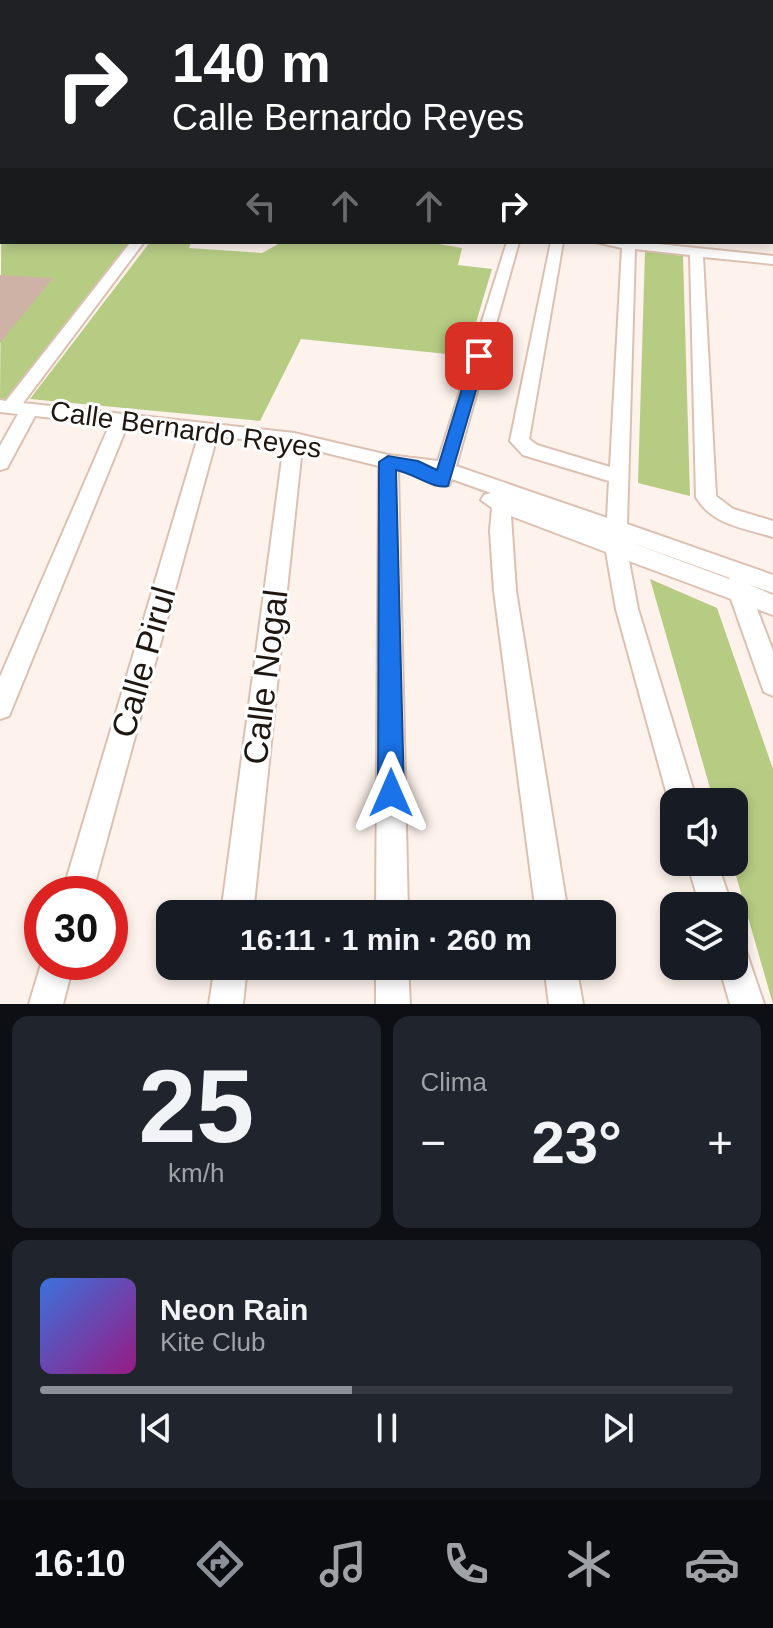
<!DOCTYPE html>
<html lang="es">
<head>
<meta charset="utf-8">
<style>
  :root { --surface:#171b24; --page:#20242c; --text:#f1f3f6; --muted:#9ea1a6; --line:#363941; --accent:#8c9099 }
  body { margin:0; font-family:Helvetica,sans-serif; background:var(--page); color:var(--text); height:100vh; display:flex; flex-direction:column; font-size:30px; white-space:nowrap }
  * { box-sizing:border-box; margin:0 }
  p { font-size:26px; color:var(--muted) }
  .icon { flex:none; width:44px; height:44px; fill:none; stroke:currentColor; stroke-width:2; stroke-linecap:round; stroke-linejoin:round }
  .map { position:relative; height:1004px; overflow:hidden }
  .side { display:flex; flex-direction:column; gap:12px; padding:12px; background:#0d0f14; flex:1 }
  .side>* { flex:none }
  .top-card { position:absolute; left:0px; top:0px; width:774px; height:244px; box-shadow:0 4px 12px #0003; background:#202124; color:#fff; overflow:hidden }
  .tools { position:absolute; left:660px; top:788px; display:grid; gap:16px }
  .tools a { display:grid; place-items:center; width:88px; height:88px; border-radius:16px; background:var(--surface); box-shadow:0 4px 12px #0003; font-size:40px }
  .speed { position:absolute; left:24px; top:876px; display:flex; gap:16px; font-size:40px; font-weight:700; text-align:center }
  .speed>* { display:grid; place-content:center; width:104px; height:104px; border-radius:50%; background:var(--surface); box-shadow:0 4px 12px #0003; line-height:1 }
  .speed .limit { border:12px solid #d22; background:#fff; color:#111 }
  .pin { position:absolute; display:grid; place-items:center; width:68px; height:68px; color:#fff; margin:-34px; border-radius:16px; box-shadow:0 4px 12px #0006 }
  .me { position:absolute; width:88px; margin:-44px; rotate:0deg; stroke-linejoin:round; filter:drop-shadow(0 0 6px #0008) }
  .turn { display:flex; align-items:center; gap:28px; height:168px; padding:0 40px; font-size:36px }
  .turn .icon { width:104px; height:104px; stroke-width:2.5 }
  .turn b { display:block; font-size:56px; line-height:68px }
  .lanes { display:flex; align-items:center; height:76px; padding:0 40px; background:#0003; justify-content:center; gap:40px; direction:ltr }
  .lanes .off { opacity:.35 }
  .big { font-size:60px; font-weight:700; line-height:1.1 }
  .side .card { flex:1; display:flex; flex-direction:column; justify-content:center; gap:12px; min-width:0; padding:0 28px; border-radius:16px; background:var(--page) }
  .side .dial { align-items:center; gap:0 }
  .dial b { font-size:104px; line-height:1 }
  .song { display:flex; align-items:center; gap:24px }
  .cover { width:96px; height:96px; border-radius:12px; background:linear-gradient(135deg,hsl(220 70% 55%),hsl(310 70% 35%)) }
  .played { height:8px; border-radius:4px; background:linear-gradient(90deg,var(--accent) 45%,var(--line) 45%) }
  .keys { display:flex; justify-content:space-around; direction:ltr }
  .heat { display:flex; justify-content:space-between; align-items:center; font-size:44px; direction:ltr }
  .side .tiles { flex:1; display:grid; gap:12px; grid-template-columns:1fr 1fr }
  .card:last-child { grid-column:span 2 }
  .trip { position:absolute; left:156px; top:900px; width:460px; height:80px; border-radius:16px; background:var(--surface); box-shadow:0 4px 12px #0003; font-weight:700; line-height:80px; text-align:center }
  .dock { display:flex; height:128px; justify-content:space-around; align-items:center; background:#090b0e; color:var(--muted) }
  .dock .icon { width:56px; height:56px }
  .dock .active { color:var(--accent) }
  .dock b { font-size:36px; color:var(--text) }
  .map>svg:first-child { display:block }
</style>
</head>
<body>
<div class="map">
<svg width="773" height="1004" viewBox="0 0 773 1004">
  <rect width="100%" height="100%" fill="#fdf2ec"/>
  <g fill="#b6cc83">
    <path d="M2,146V242H129L7,399H0Z"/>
    <path d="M150,242H191L189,248L262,253L282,242H427L462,248L458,265L492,269L466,356L301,339L260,421L30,399Z"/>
    <path d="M645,251L683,256L690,496L638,483Z"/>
    <path d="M650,579L717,608L773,769V1004L732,862L734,802H714Z"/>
  </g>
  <path fill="#ceb2a5" d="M0,275L53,278L0,343Z"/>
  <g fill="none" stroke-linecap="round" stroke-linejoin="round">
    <defs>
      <g id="minor">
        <rect x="0" y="135" width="2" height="6"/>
        <rect x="772" y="181" width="1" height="6"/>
        <rect x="0" y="217" width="2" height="8"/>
        <rect x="772" y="218" width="1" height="8"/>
        <path d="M131,242H144L23,403L294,433L388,455L438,461L507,242H519L456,466L607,518L609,481L523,455L510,441L551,242H563L529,439L537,445L610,467L622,248L595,242H638L773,256V264L703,257L716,496L733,509L773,521V537C744,528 712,525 696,497L690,255L635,249L627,524L773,575V593L748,584L773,595V615L757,609L773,651V696L764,692L761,684L731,599L629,561L638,609L697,802H674V812L669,802L616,609L606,552L511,516L516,591L568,914H536L494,591L490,531L492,508L481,500L484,495L491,493L452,479L449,485H435L434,475L398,470L408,914H376L379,466L302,447L253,914H221L284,444L217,436L92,894H62L199,434L127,426L9,716L0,719V677L110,424L35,416L7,468L0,470V446L18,414L0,412V400L6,401ZM627,541L730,578L729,579Z"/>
        <path d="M687,862H717L732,906H700Z"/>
        <path d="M734,947L746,951L764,1004H730L719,966H734Z"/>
        <path d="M42,961L74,962L63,1004H29Z"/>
        <path d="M215,966H247L243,1004H209Z"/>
        <path d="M376,966H408L410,1004H376Z"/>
        <path d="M544,966H576L583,1004H549Z"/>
      </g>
    </defs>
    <use href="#minor" stroke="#dcc1b2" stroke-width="4"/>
    <use href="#minor" fill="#fff" fill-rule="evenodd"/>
  </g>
  <linearGradient id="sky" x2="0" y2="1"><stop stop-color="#87b7f0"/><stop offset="0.45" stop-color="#fef9f6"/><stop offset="1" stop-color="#fef9f6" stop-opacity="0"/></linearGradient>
  <rect width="773" height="256" fill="url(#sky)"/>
  <path fill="#1a73e8" stroke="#114b97" stroke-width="2" d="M479,351L486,356L448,486C435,490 413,473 396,470L404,793L400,802L391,806L382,802L378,793L379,462L388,456L418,461L437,470L472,356Z"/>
  <g text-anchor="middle" stroke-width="6" stroke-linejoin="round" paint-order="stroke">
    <g font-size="28" fill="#201711" stroke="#fff">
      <text transform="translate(186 429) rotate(8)" y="10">Calle Bernardo Reyes</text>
    </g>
    <g font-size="34" fill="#201711" stroke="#fff">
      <text transform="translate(143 662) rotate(-74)" y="12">Calle Pirul</text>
      <text transform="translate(265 677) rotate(-83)" y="12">Calle Nogal</text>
    </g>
  </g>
</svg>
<div class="tools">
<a><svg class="icon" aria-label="sound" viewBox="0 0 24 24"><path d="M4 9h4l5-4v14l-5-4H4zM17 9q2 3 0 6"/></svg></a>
<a><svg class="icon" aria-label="layers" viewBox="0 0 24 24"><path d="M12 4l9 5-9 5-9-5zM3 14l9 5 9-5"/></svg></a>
</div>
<div class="speed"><div class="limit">30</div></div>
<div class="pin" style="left:479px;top:356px;background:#d93025"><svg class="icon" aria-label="arrive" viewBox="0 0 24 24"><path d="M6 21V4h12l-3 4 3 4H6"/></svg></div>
<svg class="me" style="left:391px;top:793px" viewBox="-20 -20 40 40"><path d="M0-17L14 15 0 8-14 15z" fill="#1a73e8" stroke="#fff" stroke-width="4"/></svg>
<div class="trip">16:11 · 1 min · 260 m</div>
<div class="top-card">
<div class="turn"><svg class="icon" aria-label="right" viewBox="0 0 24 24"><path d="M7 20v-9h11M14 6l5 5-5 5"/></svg><div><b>140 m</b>Calle Bernardo Reyes</div></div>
<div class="lanes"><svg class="icon off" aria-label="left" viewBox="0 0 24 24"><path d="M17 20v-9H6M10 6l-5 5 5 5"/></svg><svg class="icon off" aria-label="ahead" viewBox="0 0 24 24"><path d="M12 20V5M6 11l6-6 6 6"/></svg><svg class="icon off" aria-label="ahead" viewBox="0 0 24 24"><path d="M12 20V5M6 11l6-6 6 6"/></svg><svg class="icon" aria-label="right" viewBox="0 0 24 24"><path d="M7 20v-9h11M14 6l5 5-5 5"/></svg></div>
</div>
</div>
<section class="side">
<div class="tiles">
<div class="card dial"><b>25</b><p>km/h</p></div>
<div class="card"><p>Clima</p>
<div class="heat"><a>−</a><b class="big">23°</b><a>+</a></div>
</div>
<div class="card">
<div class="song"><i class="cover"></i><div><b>Neon Rain</b><p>Kite Club</p></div></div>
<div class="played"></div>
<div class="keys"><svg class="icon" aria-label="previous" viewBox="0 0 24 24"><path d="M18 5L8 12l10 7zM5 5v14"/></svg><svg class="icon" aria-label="pause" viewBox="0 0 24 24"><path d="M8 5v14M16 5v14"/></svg><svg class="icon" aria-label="next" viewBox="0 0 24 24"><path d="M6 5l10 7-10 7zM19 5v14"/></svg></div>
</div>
</div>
</section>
<nav class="dock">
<b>16:10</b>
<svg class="icon active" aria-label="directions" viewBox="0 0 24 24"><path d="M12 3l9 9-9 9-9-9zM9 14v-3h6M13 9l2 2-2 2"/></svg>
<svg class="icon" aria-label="music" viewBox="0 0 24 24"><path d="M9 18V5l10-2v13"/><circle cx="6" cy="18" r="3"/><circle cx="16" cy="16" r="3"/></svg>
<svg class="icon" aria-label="phone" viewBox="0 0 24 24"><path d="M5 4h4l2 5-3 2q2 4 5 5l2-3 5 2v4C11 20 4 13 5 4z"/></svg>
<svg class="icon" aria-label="climate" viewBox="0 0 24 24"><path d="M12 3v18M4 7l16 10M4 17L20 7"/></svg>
<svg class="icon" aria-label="car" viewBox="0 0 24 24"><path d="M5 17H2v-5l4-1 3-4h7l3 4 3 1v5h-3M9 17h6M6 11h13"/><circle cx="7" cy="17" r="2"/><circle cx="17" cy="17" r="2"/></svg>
</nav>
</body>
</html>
